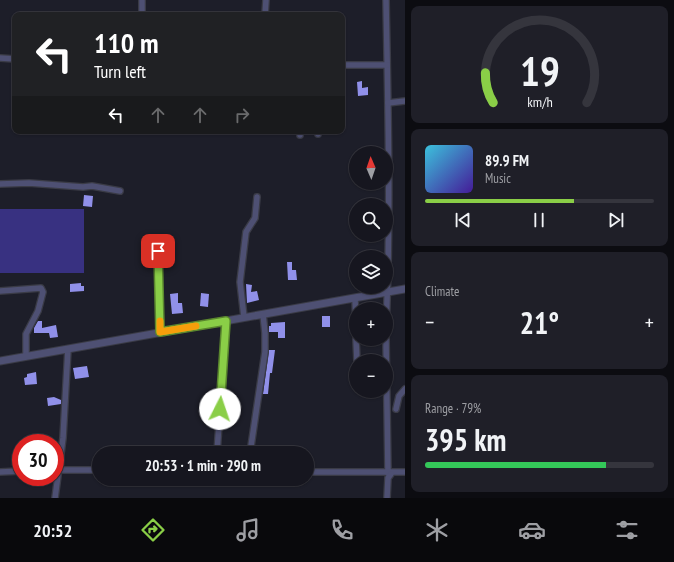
<!DOCTYPE html>
<html lang="en">
<head>
<meta charset="utf-8">
<style>
  :root { --surface:#16161f; --page:#1f1f28; --text:#f1f3f6; --muted:#9e9fa4; --line:#35353d; --accent:#8ace47 }
  body { margin:0; font-family:"PT Sans Narrow",sans-serif; background:var(--page); color:var(--text); height:100vh; display:flex; flex-direction:column; font-size:15px; white-space:nowrap }
  * { box-sizing:border-box; margin:0 }
  p { font-size:13px; color:var(--muted) }
  .icon { flex:none; width:22px; height:22px; fill:none; stroke:currentColor; stroke-width:2; stroke-linecap:round; stroke-linejoin:round }
  .map { position:relative; flex:1; overflow:hidden }
  .side { display:flex; flex-direction:column; gap:6px; padding:6px; background:#0c0c11; width:269px }
  .side>* { flex:none }
  .hud { position:absolute; left:12px; top:12px; width:333px; height:122px; border-radius:8px; box-shadow:0 1px 3px #0004,0 0 0 1px var(--line); background:#202124; color:#fff; overflow:hidden }
  .needle { width:26px; rotate:358deg }
  .buttons { position:absolute; left:349px; top:146px; display:grid; gap:8px }
  .buttons a { display:grid; place-items:center; width:44px; height:44px; border-radius:50%; background:var(--surface); box-shadow:0 1px 3px #0004,0 0 0 1px var(--line); font-size:20px }
  .speed { position:absolute; left:12px; top:434px; display:flex; gap:8px; font-size:20px; font-weight:700; text-align:center }
  .speed>* { display:grid; place-content:center; width:52px; height:52px; border-radius:50%; background:var(--surface); box-shadow:0 1px 3px #0004,0 0 0 1px var(--line); line-height:1 }
  .speed .limit { border:6px solid #d22; background:#fff; color:#111 }
  .pin { position:absolute; display:grid; place-items:center; width:34px; height:34px; color:#fff; margin:-17px; border-radius:8px; box-shadow:0 2px 6px #0006 }
  .me { position:absolute; width:44px; margin:-22px; rotate:4deg; stroke-linejoin:round; filter:drop-shadow(0 0 3px #0008) }
  .turn { display:flex; align-items:center; gap:14px; height:84px; padding:0 16px; font-size:18px }
  .turn .icon { width:52px; height:52px; stroke-width:2.5 }
  .turn b { display:block; font-size:28px; line-height:34px }
  .lanes { display:flex; align-items:center; height:38px; padding:0 16px; background:#0003; justify-content:center; gap:20px; direction:ltr }
  .lanes .off { opacity:.35 }
  .big { font-size:30px; font-weight:700; line-height:1.1 }
  .side .widget { flex:1; display:flex; flex-direction:column; justify-content:center; gap:6px; min-width:0; padding:0 14px; border-radius:8px; background:var(--page) }
  .side .dial { align-items:center; gap:0 }
  .dial svg { height:104px; overflow:visible; fill:none; stroke:var(--line); stroke-width:7; stroke-linecap:round; text-anchor:middle }
  .dial text { fill:var(--text); stroke:none }
  .song { display:flex; align-items:center; gap:12px }
  .cover { width:48px; height:48px; border-radius:6px; background:linear-gradient(135deg,hsl(190 70% 55%),hsl(260 70% 35%)) }
  .played { height:4px; border-radius:2px; background:linear-gradient(90deg,var(--accent) 65%,var(--line) 65%) }
  .keys { display:flex; justify-content:space-around; direction:ltr }
  .heat { display:flex; justify-content:space-between; align-items:center; font-size:22px; direction:ltr }
  .charge { height:6px; border-radius:3px; background:linear-gradient(90deg,#34c759 79%,var(--line) 0) }
  .trip { position:absolute; left:92px; top:446px; width:222px; height:40px; border-radius:20px; background:var(--surface); box-shadow:0 1px 3px #0004,0 0 0 1px var(--line); font-weight:700; line-height:40px; text-align:center }
  .menu { display:flex; height:64px; justify-content:space-around; align-items:center; background:#09090c; color:var(--muted) }
  .menu .icon { width:28px; height:28px }
  .menu .on { color:var(--accent) }
  .menu b { font-size:18px; color:var(--text) }
  main { display:flex; flex:1; min-height:0 }
  .map>svg:first-child { display:block }
</style>
</head>
<body>
<main>
<div class="map">
<svg width="405" height="498" viewBox="0 0 405 498">
  <rect width="100%" height="100%" fill="#1d1e29"/>
  <rect fill="#383181" x="0" y="209" width="84" height="64"/>
  <g fill="#9090e9">
    <path d="M362,81V88L368,87V95L358,96L357,82Z"/>
    <path d="M84,195L93,196L92,207L83,206Z"/>
    <path d="M287,262H292V270H296L297,280H288Z"/>
    <path d="M81,283V286H84V291L70,292V284Z"/>
    <path d="M246,284L252,285L251,292L257,291L259,300L247,303Z"/>
    <path d="M178,293V303H182L183,313L172,314L170,294Z"/>
    <path d="M201,293L209,294L208,307L200,306Z"/>
    <rect x="322" y="316" width="8" height="11"/>
    <path d="M38,321H42V328L56,325L58,337L50,338L49,333H34V328Z"/>
    <path d="M285,322V338H278V332H269V326H271V323Z"/>
    <path d="M269,350H275L272,373H270L268,394H263Z"/>
    <path d="M87,366L89,377L75,379L73,368Z"/>
    <path d="M36,372L37,384L25,385L24,378L27,377V374Z"/>
    <path d="M54,397L61,400V404L48,406L47,398Z"/>
  </g>
  <g fill="none" stroke-linecap="round" stroke-linejoin="round">
    <defs>
      <g id="minor">
        <path d="M386,0C388,109 391,218 386,326"/>
        <path d="M142,15V0"/>
        <path d="M265,15L266,0"/>
        <path d="M0,58L15,59"/>
        <path d="M342,65H387"/>
        <path d="M388,103L405,101"/>
        <path d="M318,134V131"/>
        <path d="M300,135V131"/>
        <path d="M0,184L29,183L83,187L92,186L120,191"/>
        <path d="M158,251L160,332"/>
        <path d="M0,291L41,288L43,292L38,311L26,334V356"/>
        <path d="M355,298L356,324"/>
        <path d="M244,317L240,282L246,232L255,218L257,197"/>
        <path d="M356,339L357,361"/>
        <path d="M386,339L388,473"/>
        <path d="M396,409L399,396L405,389"/>
        <path d="M217,453L226,321"/>
        <path d="M250,453L265,352V333L263,314"/>
        <path d="M55,470H99"/>
        <path d="M0,472L21,471"/>
        <path d="M307,472H405"/>
        <path d="M55,498L63,438L68,349"/>
        <path d="M387,498L388,478L391,474"/>
      </g>
      <path id="tertiary" d="M0,361L405,289"/>
    </defs>
    <use href="#minor" stroke="#3a3b46" stroke-width="8"/>
    <use href="#tertiary" stroke="#3a3b46" stroke-width="9"/>
    <use href="#minor" stroke="#4e5073" stroke-width="5.5"/>
    <use href="#tertiary" stroke="#4e5073" stroke-width="7"/>
  </g>
  <g fill="none" stroke-linecap="round" stroke-linejoin="round">
    <defs>
      <path id="route" d="M158,251L160,332L226,321L220,409"/>
    </defs>
    <use href="#route" stroke="#5a862e" stroke-width="10"/>
    <use href="#route" stroke="#8ace47" stroke-width="7"/>
    <path stroke="#f59e0b" stroke-width="7" d="M160,321V332L196,326"/>
  </g>
</svg>
<div class="buttons">
<a><svg class="needle" viewBox="-14 -14 28 28"><path d="M0-13l5 13h-10z" fill="#e53935"/><path d="M0 13l5-13h-10z" fill="#9e9fa4"/></svg></a>
<a><svg class="icon" aria-label="search" viewBox="0 0 24 24"><circle cx="10" cy="10" r="6"/><path d="M15 15l6 6"/></svg></a>
<a><svg class="icon" aria-label="layers" viewBox="0 0 24 24"><path d="M12 4l9 5-9 5-9-5zM3 14l9 5 9-5"/></svg></a>
<a>+</a>
<a>−</a>
</div>
<div class="speed"><div class="limit">30</div></div>
<div class="pin" style="left:158px;top:251px;background:#d93025"><svg class="icon" aria-label="arrive" viewBox="0 0 24 24"><path d="M6 21V4h12l-3 4 3 4H6"/></svg></div>
<svg class="me" style="left:220px;top:409px" viewBox="-20 -20 40 40"><circle r="19" fill="#fff"/><path d="M0-13L10 11 0 6-10 11z" fill="#8ace47"/></svg>
<div class="trip">20:53 · 1 min · 290 m</div>
<div class="hud">
<div class="turn"><svg class="icon" aria-label="left" viewBox="0 0 24 24"><path d="M17 20v-9H6M10 6l-5 5 5 5"/></svg><div><b>110 m</b>Turn left</div></div>
<div class="lanes"><svg class="icon" aria-label="left" viewBox="0 0 24 24"><path d="M17 20v-9H6M10 6l-5 5 5 5"/></svg><svg class="icon off" aria-label="ahead" viewBox="0 0 24 24"><path d="M12 20V5M6 11l6-6 6 6"/></svg><svg class="icon off" aria-label="ahead" viewBox="0 0 24 24"><path d="M12 20V5M6 11l6-6 6 6"/></svg><svg class="icon off" aria-label="right" viewBox="0 0 24 24"><path d="M7 20v-9h11M14 6l5 5-5 5"/></svg></div>
</div>
</div>
<section class="side">
<div class="widget dial"><svg viewBox="0 0 100 80">
<path d="M14 69A42 42 0 1 1 86 69"/>
<path d="M14 69A42 42 0 0 1 8 46" stroke="#8ace47"/>
<text x="50" y="56" font-size="32" font-weight="700">19</text>
<text x="50" y="72" font-size="11">km/h</text>
</svg></div>
<div class="widget">
<div class="song"><i class="cover"></i><div><b>89.9 FM</b><p>Music</p></div></div>
<div class="played"></div>
<div class="keys"><svg class="icon" aria-label="previous" viewBox="0 0 24 24"><path d="M18 5L8 12l10 7zM5 5v14"/></svg><svg class="icon" aria-label="pause" viewBox="0 0 24 24"><path d="M8 5v14M16 5v14"/></svg><svg class="icon" aria-label="next" viewBox="0 0 24 24"><path d="M6 5l10 7-10 7zM19 5v14"/></svg></div>
</div>
<div class="widget"><p>Climate</p>
<div class="heat"><a>−</a><b class="big">21°</b><a>+</a></div>
</div>
<div class="widget"><p>Range · 79%</p><b class="big">395 km</b><div class="charge"></div></div>
</section>
</main>
<nav class="menu">
<b>20:52</b>
<svg class="icon on" aria-label="directions" viewBox="0 0 24 24"><path d="M12 3l9 9-9 9-9-9zM9 14v-3h6M13 9l2 2-2 2"/></svg>
<svg class="icon" aria-label="music" viewBox="0 0 24 24"><path d="M9 18V5l10-2v13"/><circle cx="6" cy="18" r="3"/><circle cx="16" cy="16" r="3"/></svg>
<svg class="icon" aria-label="phone" viewBox="0 0 24 24"><path d="M5 4h4l2 5-3 2q2 4 5 5l2-3 5 2v4C11 20 4 13 5 4z"/></svg>
<svg class="icon" aria-label="climate" viewBox="0 0 24 24"><path d="M12 3v18M4 7l16 10M4 17L20 7"/></svg>
<svg class="icon" aria-label="car" viewBox="0 0 24 24"><path d="M5 17H2v-5l4-1 3-4h7l3 4 3 1v5h-3M9 17h6M6 11h13"/><circle cx="7" cy="17" r="2"/><circle cx="17" cy="17" r="2"/></svg>
<svg class="icon" aria-label="filters" viewBox="0 0 24 24"><path d="M4 7h16M4 17h16"/><circle cx="9" cy="7" r="2"/><circle cx="15" cy="17" r="2"/></svg>
</nav>
</body>
</html>
